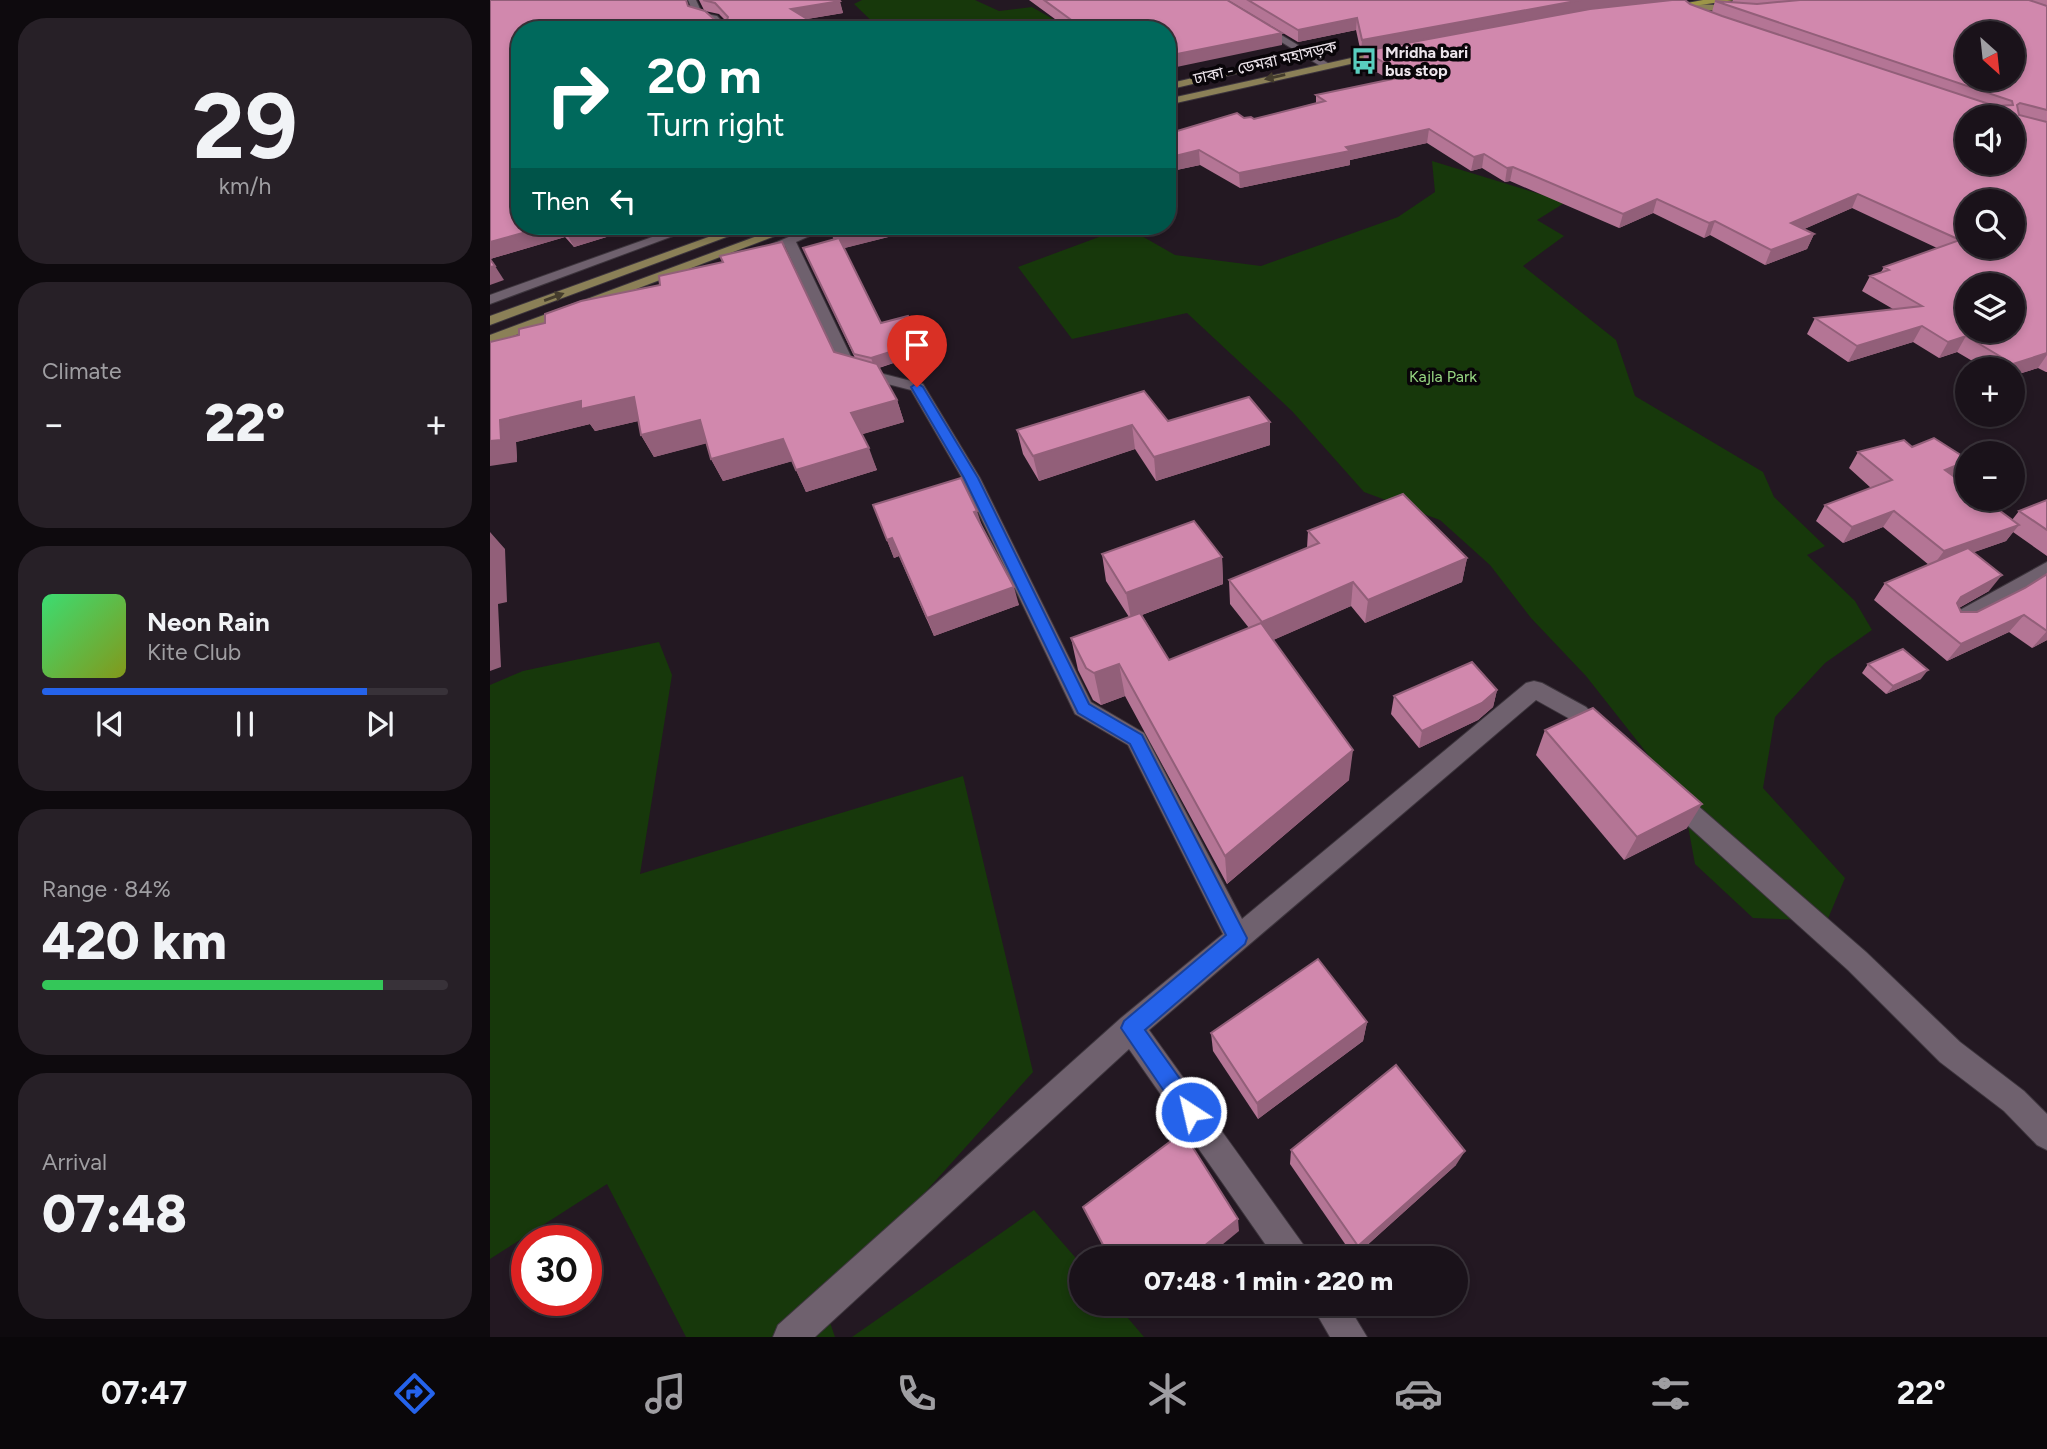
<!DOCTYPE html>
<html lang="en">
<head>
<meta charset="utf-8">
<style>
  :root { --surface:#1a121a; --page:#272027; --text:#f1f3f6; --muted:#9f9ea2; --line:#383239; --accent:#2563eb }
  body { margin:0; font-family:Figtree,"Noto Sans Bengali",sans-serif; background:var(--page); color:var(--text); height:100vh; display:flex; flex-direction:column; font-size:26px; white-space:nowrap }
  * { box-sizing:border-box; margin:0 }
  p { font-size:23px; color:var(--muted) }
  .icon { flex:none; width:38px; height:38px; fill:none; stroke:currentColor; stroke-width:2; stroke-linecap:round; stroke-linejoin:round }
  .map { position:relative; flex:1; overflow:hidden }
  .side { display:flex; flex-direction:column; gap:18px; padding:18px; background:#0e0a0e; width:490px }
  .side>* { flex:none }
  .top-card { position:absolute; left:21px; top:21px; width:665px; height:214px; border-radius:28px; box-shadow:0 4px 10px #0003,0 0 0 2px var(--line); background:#00695c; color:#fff; overflow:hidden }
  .needle { width:46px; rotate:153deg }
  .buttons { position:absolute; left:1465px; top:21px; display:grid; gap:14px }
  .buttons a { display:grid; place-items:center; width:70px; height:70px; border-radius:50%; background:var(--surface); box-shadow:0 4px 10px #0003,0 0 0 2px var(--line); font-size:35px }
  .speed { position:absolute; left:21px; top:1225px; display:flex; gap:14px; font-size:35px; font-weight:700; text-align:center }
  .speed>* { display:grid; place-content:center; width:91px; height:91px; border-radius:50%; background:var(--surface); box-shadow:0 4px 10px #0003,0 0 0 2px var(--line); line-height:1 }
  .speed .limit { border:10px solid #d22; background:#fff; color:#111 }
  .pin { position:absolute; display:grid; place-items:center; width:60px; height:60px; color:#fff; margin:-72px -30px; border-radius:50% 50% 50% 0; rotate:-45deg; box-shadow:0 0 7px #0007 }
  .pin .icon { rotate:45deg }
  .me { position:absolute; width:77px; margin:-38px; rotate:325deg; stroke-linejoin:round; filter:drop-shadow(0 0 5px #0008) }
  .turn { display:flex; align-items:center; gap:24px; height:147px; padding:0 21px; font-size:32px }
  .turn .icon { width:91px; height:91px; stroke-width:2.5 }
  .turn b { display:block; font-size:49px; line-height:60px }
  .then { display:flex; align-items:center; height:66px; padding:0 21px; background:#0003; gap:14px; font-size:26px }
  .big { font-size:52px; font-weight:800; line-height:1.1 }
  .side .card { flex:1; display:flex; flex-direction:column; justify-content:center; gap:10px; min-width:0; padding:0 24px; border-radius:28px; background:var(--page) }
  .side .dial { align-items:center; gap:0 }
  .dial b { font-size:91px; line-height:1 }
  .song { display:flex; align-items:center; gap:21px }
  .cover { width:84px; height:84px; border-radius:10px; background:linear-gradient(135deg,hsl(140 70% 55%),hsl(70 70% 35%)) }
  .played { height:7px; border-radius:4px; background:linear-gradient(90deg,var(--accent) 80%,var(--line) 80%) }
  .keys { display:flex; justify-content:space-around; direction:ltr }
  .heat { display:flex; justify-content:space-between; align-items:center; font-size:38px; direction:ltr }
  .charge { height:10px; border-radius:5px; background:linear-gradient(90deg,#34c759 84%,var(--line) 0) }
  .trip { position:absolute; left:579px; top:1246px; width:399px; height:70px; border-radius:35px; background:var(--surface); box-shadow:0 4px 10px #0003,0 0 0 2px var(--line); font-weight:800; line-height:70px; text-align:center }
  .tab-bar { display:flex; height:112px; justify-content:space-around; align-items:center; background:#0a070a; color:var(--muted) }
  .tab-bar .icon { width:49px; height:49px }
  .tab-bar .current { color:var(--accent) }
  .tab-bar b { font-size:32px; color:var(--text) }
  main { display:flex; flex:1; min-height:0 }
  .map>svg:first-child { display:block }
</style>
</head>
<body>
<main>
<section class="side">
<div class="card dial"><b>29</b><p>km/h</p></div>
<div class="card"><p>Climate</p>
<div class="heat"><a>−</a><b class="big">22°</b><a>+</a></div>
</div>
<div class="card">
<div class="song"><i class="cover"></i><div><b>Neon Rain</b><p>Kite Club</p></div></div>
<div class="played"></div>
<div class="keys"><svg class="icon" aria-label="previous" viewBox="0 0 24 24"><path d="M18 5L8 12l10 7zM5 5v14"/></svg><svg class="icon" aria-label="pause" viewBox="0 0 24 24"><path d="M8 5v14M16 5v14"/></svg><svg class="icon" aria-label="next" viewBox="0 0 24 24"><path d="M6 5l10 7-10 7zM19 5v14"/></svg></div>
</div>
<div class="card"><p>Range · 84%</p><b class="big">420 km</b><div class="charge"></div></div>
<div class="card"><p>Arrival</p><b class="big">07:48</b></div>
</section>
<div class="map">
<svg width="1557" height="1337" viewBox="0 0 1557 1337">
  <rect width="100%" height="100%" fill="#231822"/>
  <g fill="#17380b">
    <path d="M372,0H485L509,11L542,7L582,30H391L364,4Z"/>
    <path d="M942,161L1076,202L1047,220L1074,236L1033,266L1126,340L1145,396L1273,472L1284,497L1335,546L1317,555L1365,601L1382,630L1335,663L1285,717L1273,788L1355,878L1337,921L1263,918L1205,864L1193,799L1096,676L1041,618L1000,565L950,520L874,492L802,411L697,313L582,339L528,267L636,227L685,255L771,266L908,217L945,192Z"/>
    <path d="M169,642L182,675L150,874L473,776L543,1072L334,1305L345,1337H196L117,1184L0,1259V685L33,671Z"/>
    <path d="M544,1210L591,1264L592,1304H626L654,1337H362Z"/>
  </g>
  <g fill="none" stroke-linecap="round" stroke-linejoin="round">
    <defs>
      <g id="minor">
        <path d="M198,0H206L212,13L227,16L240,30H230L221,20L205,17Z"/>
        <path d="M723,0H733L841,65L832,67Z"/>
        <path d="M193,226H210L0,304V295Z"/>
        <path d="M325,226H342L306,242L366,367L433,384L490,478L601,702L654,733L752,919L1036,683L1044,681L1052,683L1096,707L1121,733L1118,739L1110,742L1102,739L1080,719L1046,700L659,1030L815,1247L820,1258H785L639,1049L325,1337H283L288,1325L631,1018L733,934L638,745L585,714L472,478L421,390L355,373L352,370L295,246L289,248L282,244Z"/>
        <path d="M1557,562V578L1520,602L1473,626L1466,628L1459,626L1456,621L1459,616Z"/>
        <path d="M1184,789L1192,792L1376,952L1470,1042L1534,1091L1557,1114V1150L1547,1145L1514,1111L1450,1062L1358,970L1176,806L1172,799L1176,792Z"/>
        <path d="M821,1304H857L877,1337H840Z"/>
      </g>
      <g id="primary">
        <path d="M1179,3L1252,6L1256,9L1252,12L1176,8V4Z"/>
        <path d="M902,49L907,52L905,54L677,105V99Z"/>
        <path d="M754,66L758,67V71L677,90V84Z"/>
        <path d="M249,226H266L0,325V316Z"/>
        <path d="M294,226H311L0,345V335Z"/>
      </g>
      <path id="motorway" d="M1213,0H1244L1190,8L1186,5Z"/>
    </defs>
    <use href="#minor" stroke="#3d353d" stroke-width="2"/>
    <use href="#primary" stroke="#3d353d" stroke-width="2"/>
    <use href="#motorway" stroke="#3d353d" stroke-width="2"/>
    <use href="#minor" fill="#6f616e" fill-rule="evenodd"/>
    <use href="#primary" fill="#8b8057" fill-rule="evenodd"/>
    <use href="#motorway" fill="#9d9548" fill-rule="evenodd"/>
  </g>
  <g fill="#b47595" fill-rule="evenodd">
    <path d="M209,0H349L353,13L317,19L30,226H118L123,235L84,247L75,237L0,259L199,7L214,10ZM215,11L229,14L235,20L226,21Z"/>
    <path d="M539,0H737L792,45L677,30H580Z"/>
    <path d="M738,0H1195L1200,4L1222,12L1225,1L1242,2L1243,0H1557V372H1556L1548,368L1522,376V369H1496L1467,352L1449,358L1423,342L1358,362L1317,334L1325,318L1403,309L1372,291L1380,276L1391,272L1394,267L1447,248L1362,208L1314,229L1324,234L1317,249L1275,265L1220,235L1214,238L1163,213L1129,228L1020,181L1015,182L992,168L981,171L937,143L860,160V165L750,188L710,165L677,172V134L754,118L764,119L826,103V95L900,80L873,64L874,52L871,53L866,30L808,42Z"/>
    <path d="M442,226L354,248L391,323L439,351L389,368L407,400L414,422L372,434L387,470L316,492L302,461L233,481L221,459L216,443L164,457L151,435L148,421L105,431L100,424L26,442L27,462L0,342L344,352L365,358L313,248Z"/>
    <path d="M678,421L780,445L666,481L645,449L549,481L533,454L527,430Z"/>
    <path d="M1422,447L1477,459V463L1468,476L1465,478L1522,520L1529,511L1557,500V556L1523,532L1516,541L1484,552L1499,591L1469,608L1471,612H1487L1535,588L1557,574V640L1542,648L1519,632L1457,661L1384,600L1395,583L1439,565L1393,527L1353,543L1326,521L1335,505L1381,488L1359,468L1368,452Z"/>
    <path d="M383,505L493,529L529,605L444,636L409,556L404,558Z"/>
    <path d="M818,531L977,558L972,582L875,623L861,606L783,640L859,780L737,884L635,696L611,705L603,700L588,670L581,638L639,617L616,581L612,554L732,557L733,584L652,615L679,660L759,628L740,604L739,580L817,548Z"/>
    <path d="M1378,664L1431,679L1396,694L1372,673Z"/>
    <path d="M1007,690L1003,707L988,720L929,748L901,714L904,696Z"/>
    <path d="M1055,730L1197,828L1134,860L1046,755Z"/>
    <path d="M877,1022L873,1041L768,1119L723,1051L721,1033Z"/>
    <path d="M801,1150L966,1165L864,1257L800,1164Z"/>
  </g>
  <g fill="#925f79">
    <path d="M1091,0H1179L874,51V52L871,53L872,40Z"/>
    <path d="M350,1L353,13L305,21L301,9Z"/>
    <path d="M867,18L866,30L808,42V30Z"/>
    <path d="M792,33V45L677,69V56Z"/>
    <path d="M939,129L937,143L860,160V165L750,188L749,173L856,147Z"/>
    <path d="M709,150L710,165L677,172V158Z"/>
    <path d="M994,154L992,168L981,171L984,157Z"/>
    <path d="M1023,167L1020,181L1015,182L1017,168Z"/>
    <path d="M1368,194L1362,208L1294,238L1301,223Z"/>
    <path d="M1167,199L1163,213L1129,228L1133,214Z"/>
    <path d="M1225,221L1220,235L1214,238L1219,223Z"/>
    <path d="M58,226H68L75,237L0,259V242Z"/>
    <path d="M99,226H118L123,235L84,247L76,233Z"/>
    <path d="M368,226H442L347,250L341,232Z"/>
    <path d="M1324,234L1317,249L1275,265L1281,250Z"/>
    <path d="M5,266L14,280L0,285V267Z"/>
    <path d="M1432,326L1423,342L1358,362L1367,346Z"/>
    <path d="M1476,336L1467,352L1449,358L1458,342Z"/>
    <path d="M435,341L439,351L385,369L381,358Z"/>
    <path d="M1557,353V355L1548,368L1522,376V369H1519L1523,364Z"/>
    <path d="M144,397L157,419L105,431L100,424L26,442L27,462L0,466V441L10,420L91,401Z"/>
    <path d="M407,400L414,422L370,435L361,413Z"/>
    <path d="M210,420L222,442L164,457L151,435Z"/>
    <path d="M780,422V445L666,481L664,457Z"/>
    <path d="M642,425L645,449L549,481L543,456Z"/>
    <path d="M293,439L303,461L233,481L221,459Z"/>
    <path d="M379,448L387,470L316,492L306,470Z"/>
    <path d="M1477,461V463L1468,476L1444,486L1455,470Z"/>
    <path d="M487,511L493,529L484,512Z"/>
    <path d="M1404,511L1393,527L1353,543L1362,527Z"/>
    <path d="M1529,525L1516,541L1442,567L1454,551Z"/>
    <path d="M0,532L15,549L17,602L8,604L11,667L0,671Z"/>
    <path d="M402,538L409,556L404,558L397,540Z"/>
    <path d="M732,557L733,584L641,619L636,593Z"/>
    <path d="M977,558L972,582L875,623L878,600Z"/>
    <path d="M1512,575L1499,591L1458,614L1471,597Z"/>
    <path d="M863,582L861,606L772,645V622Z"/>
    <path d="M524,587L529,605L444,636L437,618Z"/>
    <path d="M1534,615L1519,632L1457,661L1471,644Z"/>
    <path d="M1557,631V640L1542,648Z"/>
    <path d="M629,664L635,696L611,705L604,673Z"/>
    <path d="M1438,670L1431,679L1396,694L1403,686Z"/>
    <path d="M1007,690L1003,707L988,720L929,748L932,731Z"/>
    <path d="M863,750L859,780L737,884L735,856Z"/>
    <path d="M1212,804L1197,828L1134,860L1147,837Z"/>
    <path d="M877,1022L873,1041L768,1119L767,1103Z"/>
    <path d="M975,1151L966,1165L864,1257L868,1246Z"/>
    <path d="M748,1219L749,1231L716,1258H699Z"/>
    <path d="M645,1304H660L651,1311Z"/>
  </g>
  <g fill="#d188ad" stroke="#925f79" stroke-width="2" fill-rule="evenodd">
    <path d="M0,0H196L198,6L215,11L226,21L237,20L238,17L225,3L213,0H349L350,1L301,9L335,30H30V226H58L0,242Z"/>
    <path d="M554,0H737L792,33L677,56V30H595Z"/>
    <path d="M758,0H1091L872,40L867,18L808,30Z"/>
    <path d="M1182,0H1195L1200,4L1232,16L1505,106L1523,105L1522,101L1225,1L1267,4L1310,0H1539L1557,6V110L1530,103L1527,105L1529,115L1557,122V353L1523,364L1476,336L1458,342L1432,326L1367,346L1325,318L1432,306L1380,276L1399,270L1394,267L1470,240L1368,194L1301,223L1324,234L1281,250L1225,221L1219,223L1167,199L1133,214L1023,167L1017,168L994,154L984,157L939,129L856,147L860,151L749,173L709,150L677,158V134L747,113L754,118L761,117L764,119L835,101L826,95L917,76L874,51L1100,9ZM1477,33H1522V79H1477ZM1477,117H1522V163H1477ZM1477,201H1522V247H1477ZM1477,285H1522V331H1477Z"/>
    <path d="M69,226H99L76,233Z"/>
    <path d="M339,226H368L341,232Z"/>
    <path d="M349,238L391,323L418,316L435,341L381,358L364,354L313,248Z"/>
    <path d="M292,242L344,352L387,364L407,400L361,413L379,448L306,470L293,439L221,459L210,420L151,435L144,397L91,409V401L10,420L11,440L0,441V342L29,335V329L55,323V314L91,301L170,285L169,276L233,262L230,256Z"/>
    <path d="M0,259L5,266L0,267Z"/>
    <path d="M654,391L678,421L759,397L780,422L664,457L642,425L543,456L527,430Z"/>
    <path d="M1444,438L1477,459V461L1455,470L1477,486V499H1494L1529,525L1454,551L1404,511L1362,527L1335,505L1402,480L1368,452L1414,440L1422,447Z"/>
    <path d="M471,478L487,511L484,512L524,587L437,618L402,538L397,540L383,505Z"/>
    <path d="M913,494L977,558L878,600L863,582L772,622L739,580L829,543L818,531Z"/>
    <path d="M1557,500V530L1529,511Z"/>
    <path d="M704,521L732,557L636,593L612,554Z"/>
    <path d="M1478,548L1512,575L1471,597L1467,603L1471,612H1487L1535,588L1557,574V631L1534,615L1471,644L1395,583Z"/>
    <path d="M650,613L679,660L771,623L863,750L735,856L629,664L604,673L596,668L581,638Z"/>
    <path d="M1413,649L1438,670L1403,686L1378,664Z"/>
    <path d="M982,662L1007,690L992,703L932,731L904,696Z"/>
    <path d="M1103,708L1212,804L1147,837L1055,730Z"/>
    <path d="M828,959L877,1022L767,1103L721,1033Z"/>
    <path d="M906,1065L975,1151L868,1246L801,1150Z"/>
    <path d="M693,1132L748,1219L699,1258H620L593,1207Z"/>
  </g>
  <defs><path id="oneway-solid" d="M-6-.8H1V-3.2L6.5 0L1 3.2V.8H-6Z" transform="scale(1.75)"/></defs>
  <g fill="#443c2c">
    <use href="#oneway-solid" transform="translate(785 77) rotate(167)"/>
    <use href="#oneway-solid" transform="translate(64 297) rotate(-20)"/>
  </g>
  <path fill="#2563eb" stroke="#184099" stroke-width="2" d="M427,383L433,387L488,478L599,704L652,735L757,938L755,944L655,1030L708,1104L712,1112L708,1119L701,1123L693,1119L631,1028L634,1021L736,935L640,744L588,713L474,478L421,387Z"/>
  <defs>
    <symbol id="bus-bare" viewBox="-9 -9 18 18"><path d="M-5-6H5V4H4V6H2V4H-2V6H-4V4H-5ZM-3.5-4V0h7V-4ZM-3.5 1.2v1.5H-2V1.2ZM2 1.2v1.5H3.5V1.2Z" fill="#59cebf" stroke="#090509" stroke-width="2.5" paint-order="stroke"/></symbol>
  </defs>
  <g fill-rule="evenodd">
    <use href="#bus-bare" x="855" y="42" width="38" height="38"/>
  </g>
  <g text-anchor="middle" stroke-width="7" stroke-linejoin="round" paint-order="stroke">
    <g font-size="16" font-weight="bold" fill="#ece4eb" stroke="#090509" text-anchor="start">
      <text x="895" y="58">Mridha bari<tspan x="895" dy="18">bus stop</tspan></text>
    </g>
    <g font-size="16" fill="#ece4eb" stroke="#090509">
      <text transform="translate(775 62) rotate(-13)" y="6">ঢাকা - ডেমরা মহাসড়ক</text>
    </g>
    <g font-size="16" fill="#97d682" stroke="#090509">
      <text x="953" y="382">Kajla Park</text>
    </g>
  </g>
</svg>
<div class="buttons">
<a><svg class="needle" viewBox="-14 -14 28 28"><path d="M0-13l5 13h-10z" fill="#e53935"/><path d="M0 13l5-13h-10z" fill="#9f9ea2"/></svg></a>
<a><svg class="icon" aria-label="sound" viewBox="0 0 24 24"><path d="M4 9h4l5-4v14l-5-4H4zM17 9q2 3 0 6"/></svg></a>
<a><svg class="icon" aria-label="search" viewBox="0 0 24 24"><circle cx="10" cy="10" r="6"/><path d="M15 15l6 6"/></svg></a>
<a><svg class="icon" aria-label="layers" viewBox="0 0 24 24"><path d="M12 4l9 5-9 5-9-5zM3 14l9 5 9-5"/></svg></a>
<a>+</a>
<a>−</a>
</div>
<div class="speed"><div class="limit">30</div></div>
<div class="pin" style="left:427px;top:387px;background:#d93025"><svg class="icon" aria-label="arrive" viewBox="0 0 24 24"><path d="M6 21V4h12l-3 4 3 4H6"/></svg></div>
<svg class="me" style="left:701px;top:1112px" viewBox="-20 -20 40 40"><circle r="17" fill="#2563eb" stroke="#fff" stroke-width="3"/><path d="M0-11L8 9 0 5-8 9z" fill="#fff"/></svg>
<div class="trip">07:48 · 1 min · 220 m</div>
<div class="top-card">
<div class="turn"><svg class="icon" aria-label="right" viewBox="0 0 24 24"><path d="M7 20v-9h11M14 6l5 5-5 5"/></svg><div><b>20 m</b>Turn right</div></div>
<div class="then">Then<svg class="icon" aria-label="left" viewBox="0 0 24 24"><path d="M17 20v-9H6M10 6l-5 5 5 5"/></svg></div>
</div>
</div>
</main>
<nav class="tab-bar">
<b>07:47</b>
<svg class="icon current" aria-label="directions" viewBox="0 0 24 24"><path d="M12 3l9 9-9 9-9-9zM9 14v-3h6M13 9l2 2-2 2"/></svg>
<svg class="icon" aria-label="music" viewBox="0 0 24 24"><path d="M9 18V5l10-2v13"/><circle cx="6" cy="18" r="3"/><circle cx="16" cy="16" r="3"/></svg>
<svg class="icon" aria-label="phone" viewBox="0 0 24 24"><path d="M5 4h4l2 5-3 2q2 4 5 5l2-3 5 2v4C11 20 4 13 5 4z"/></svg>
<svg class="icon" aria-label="climate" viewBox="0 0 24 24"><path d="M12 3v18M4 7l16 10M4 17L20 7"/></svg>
<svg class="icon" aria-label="car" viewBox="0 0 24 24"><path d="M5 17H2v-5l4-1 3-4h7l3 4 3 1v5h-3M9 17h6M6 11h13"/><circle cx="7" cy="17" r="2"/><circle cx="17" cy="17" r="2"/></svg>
<svg class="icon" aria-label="filters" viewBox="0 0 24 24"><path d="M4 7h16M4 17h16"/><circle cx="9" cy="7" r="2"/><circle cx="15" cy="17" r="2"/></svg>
<b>22°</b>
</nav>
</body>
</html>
